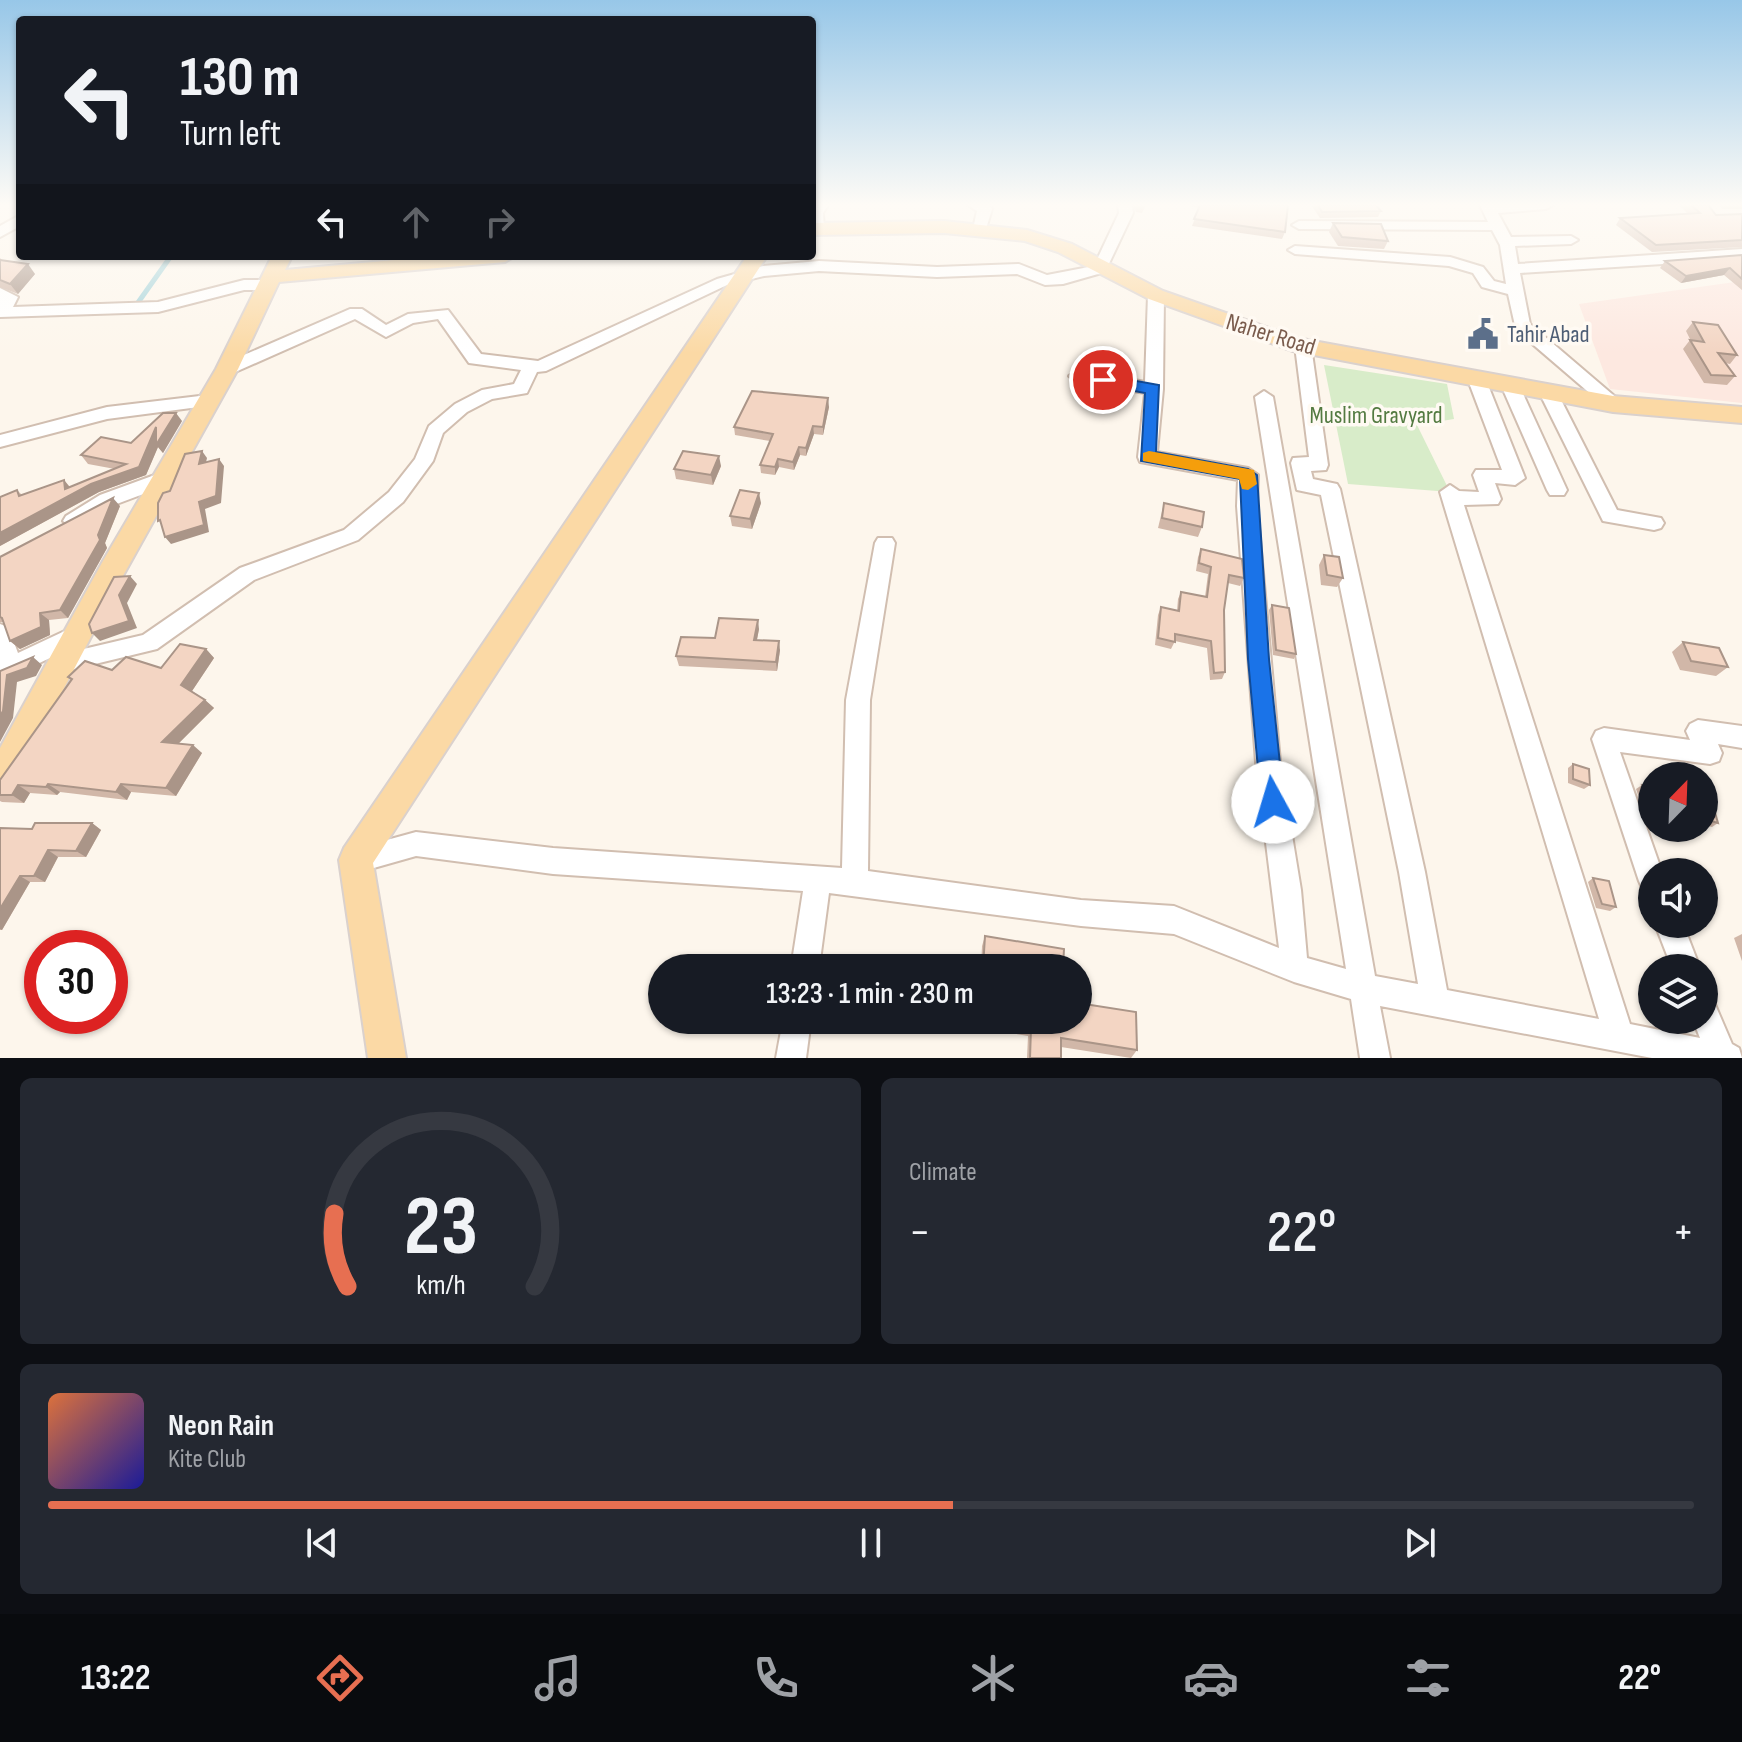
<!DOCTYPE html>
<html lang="en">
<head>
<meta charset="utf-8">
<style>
  :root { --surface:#171b24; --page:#242831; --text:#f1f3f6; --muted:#9ea1a6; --line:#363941; --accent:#e76f51 }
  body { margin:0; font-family:"Sofia Sans Condensed",sans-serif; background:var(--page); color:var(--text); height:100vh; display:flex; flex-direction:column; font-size:30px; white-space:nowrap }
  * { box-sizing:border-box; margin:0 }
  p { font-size:26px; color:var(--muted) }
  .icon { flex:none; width:44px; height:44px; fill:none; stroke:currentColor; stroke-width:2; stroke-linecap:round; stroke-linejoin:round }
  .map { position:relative; height:1058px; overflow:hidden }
  .sheet { display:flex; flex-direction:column; gap:20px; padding:20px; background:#0d0f14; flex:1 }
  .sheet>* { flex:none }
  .banner { position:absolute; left:16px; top:16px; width:800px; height:244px; border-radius:8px; box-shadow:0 2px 6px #0004; background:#171b24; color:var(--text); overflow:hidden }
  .needle { width:52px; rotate:23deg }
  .tools { position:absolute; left:1638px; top:762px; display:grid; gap:16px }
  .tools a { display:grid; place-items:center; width:80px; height:80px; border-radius:50%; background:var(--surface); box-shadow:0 2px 6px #0004; font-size:40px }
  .speed { position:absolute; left:24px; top:930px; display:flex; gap:16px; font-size:40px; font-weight:700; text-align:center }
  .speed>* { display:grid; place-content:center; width:104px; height:104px; border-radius:50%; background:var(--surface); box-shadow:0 2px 6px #0004; line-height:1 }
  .speed .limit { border:12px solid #d22; background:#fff; color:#111 }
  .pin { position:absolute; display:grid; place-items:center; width:68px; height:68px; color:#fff; margin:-34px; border:4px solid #fff; border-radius:50%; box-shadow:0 2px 8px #0007 }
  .me { position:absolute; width:88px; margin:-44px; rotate:354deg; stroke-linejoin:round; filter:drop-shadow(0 0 6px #0008) }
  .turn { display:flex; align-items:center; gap:28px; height:168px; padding:0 32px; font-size:36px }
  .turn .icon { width:104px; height:104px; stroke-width:2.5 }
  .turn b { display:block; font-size:56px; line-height:68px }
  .lanes { display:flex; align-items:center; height:76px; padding:0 32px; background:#0003; justify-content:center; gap:40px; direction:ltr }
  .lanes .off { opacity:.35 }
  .big { font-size:60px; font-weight:600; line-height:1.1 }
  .sheet .card { flex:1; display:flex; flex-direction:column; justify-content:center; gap:12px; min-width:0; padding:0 28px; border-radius:12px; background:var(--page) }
  .sheet .dial { align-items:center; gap:0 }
  .dial svg { height:208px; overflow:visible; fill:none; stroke:var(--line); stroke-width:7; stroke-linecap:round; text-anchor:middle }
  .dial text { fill:var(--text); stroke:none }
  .song { display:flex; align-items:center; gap:24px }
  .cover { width:96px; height:96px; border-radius:12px; background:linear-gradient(135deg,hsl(20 70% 55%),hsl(240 70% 35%)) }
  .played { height:8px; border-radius:4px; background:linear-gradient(90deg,var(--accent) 55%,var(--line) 55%) }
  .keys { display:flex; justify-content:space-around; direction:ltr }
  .heat { display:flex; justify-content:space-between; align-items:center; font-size:44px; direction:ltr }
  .sheet .tiles { flex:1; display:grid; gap:20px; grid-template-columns:1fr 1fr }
  .card:last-child { grid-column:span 2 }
  .trip { position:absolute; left:648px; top:954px; width:444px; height:80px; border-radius:40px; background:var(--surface); box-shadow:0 2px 6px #0004; font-weight:600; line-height:80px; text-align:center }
  .tab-bar { display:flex; height:128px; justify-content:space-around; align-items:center; background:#090b0e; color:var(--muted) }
  .tab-bar .icon { width:56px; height:56px }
  .tab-bar .on { color:var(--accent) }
  .tab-bar b { font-size:36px; color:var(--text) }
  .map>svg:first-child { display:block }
</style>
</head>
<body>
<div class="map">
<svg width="1742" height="1058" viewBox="0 0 1742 1058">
  <rect width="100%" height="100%" fill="#fdf6ec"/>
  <path fill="#fde8e0" d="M1742,281V403L1610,389L1579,304Z"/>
  <path fill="#d8ecc9" d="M1324,365L1447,384L1454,419L1417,425L1450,492L1348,484Z"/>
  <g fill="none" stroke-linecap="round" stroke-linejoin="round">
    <path stroke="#a5d3da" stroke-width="5" d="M137,304L171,256"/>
    <defs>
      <g id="minor">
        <path d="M814,205H828L823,213L824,232L812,229Z"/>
        <path d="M968,205H988L992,209L985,232L973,229L977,211Z"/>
        <path d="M1118,205H1132L1133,213L1105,272L1063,284L1045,285L1017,274L937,277L819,271L764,276L727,285L546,371L537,372L527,393L492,399L467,412L443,433L433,461L403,502L358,540L254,580L157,649L62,672L54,670L51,663L54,656L0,682V624L8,627L18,653L69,629L77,626L85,629L88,635L85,641L54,656L143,635L240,568L344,530L389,492L415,459L429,426L455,404L482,390L514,384L521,370L469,363L438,319L413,323L386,337L355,319L233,373H221L218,369L221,365L350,309H362L386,325L408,314L448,310L481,354L538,361L717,279L763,266L819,261L937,267L1019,264L1047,275L1094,266L1119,213Z"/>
        <path d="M1480,205H1553L1546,209L1498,213L1511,237L1571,236L1578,240L1571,244L1515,246L1518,264L1742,249V259L1520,273L1530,324L1619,400L1622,404L1613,410L1607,408L1516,330L1508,294L1482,287L1473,273L1449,266L1295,254L1288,250L1295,246L1450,257L1483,267L1494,281L1506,284L1500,245L1492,230L1299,229L1292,225L1299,221L1488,222Z"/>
        <path d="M20,215V226L0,237V226Z"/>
        <path d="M244,280H268L276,285L268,290H244L158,312L0,317V288L18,297L13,307L158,302Z"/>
        <path d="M1156,290L1164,295L1163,389L1157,452L1248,468L1258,475L1257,506L1280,762L1301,890L1307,958L1346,969L1255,397L1264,391L1273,397L1375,976L1418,984L1399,872L1321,495L1297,490L1291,463L1293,458L1309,457L1295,346L1303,341L1311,346L1328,465L1326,470L1311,471L1313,479L1337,484L1340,489L1425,872L1447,990L1599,1019L1440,492L1450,485L1459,491L1479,492L1473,475L1476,470H1502L1468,380L1477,374L1486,380L1525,478L1515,485L1495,483L1501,499L1498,504L1464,505L1630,1024L1700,1038L1693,1020H1704V998L1714,1002L1732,1044L1739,1048L1742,1058H1652L1380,1006L1390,1058H1360L1351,999L1294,982L1174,934L1081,926L829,893L819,968H791L803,891L553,874L416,856L356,873L347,869L343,860L347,851L416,832L553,848L842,868L846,700L875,543L878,538H892L895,543L870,700L868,871L1081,900L1174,906L1279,948L1256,762L1237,506L1238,480L1140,462L1138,457L1145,393L1078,382L1069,376L1078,370L1145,382L1148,295Z"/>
        <path d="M1510,379L1519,385L1567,490L1564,495H1550L1547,490L1501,385Z"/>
        <path d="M1548,386L1557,392L1617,510L1661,518L1664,523L1661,528L1654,530L1603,521L1539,392Z"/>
        <path d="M208,395L214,397L217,401L214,405L107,419L0,447V435L107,407Z"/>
        <path d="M163,472L173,479L170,484L114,505L73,528L63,521L66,516L100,495Z"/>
        <path d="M1698,720L1742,726V748L1718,744L1722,753L1719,761L1710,764L1620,752L1662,872H1652V894L1643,890L1639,881L1592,739L1596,731L1604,728L1690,740L1686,731L1690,724Z"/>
        <path d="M1655,924H1683L1700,968H1672Z"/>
        <path d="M783,1020H811L806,1058H776Z"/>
      </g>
      <g id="major">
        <path d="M944,221L1027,230L1072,244L1163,291L1297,338L1613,396L1742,407V423L1613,412L1293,351L1149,299L1058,252L1025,241L944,233L812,235V223Z"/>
        <path d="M272,256H292L285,270L439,256H515L505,262L279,282L238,369L124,574L11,789L0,794V748L103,561L216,369Z"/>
        <path d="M747,256H767L373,863L406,1058H368L339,860L344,848Z"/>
      </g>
    </defs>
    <use href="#minor" stroke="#d1beb0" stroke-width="4"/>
    <use href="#major" stroke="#dad1cd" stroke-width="4"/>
    <use href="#minor" fill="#fff" fill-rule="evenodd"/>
    <use href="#major" fill="#fbd9a5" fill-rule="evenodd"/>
  </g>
  <g fill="#d1b7a8">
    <path d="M1133,205H1146L1142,213L1136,212Z"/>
    <path d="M1187,205H1288L1285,232L1282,239L1192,226L1199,208Z"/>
    <path d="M1311,205H1376L1381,211L1378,217L1320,218Z"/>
    <path d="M1679,205H1708L1716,215L1742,214V247L1652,252L1616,225L1620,218L1688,214Z"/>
    <path d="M1719,205H1742V209H1722Z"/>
    <path d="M1333,223L1388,241L1384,249L1338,246L1329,232Z"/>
    <path d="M1742,255V290L1724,275L1681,283L1660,268L1665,261Z"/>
    <path d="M0,258L2,260L35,274L18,294L0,287Z"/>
    <path d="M1693,322L1737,355L1730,364L1725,363L1735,376L1727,385L1704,383L1683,349L1690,340L1691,341L1686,331Z"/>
    <path d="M829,407L823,435L814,434L806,456L800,455L794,470L779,467L775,475L761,473L760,465L770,441L735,435L734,427Z"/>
    <path d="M182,421L163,453L158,447L146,475L99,492L0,546V497L17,490L22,495L64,480L70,487L115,469L88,464L81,455L131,443Z"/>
    <path d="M721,466L713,485L676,479L674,469Z"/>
    <path d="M761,503L752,529L732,526L730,516Z"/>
    <path d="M1164,503L1202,527L1198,537L1158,528Z"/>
    <path d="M120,506L105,543L107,548L68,618L49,620L50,635L20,649L10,641L3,622H0V557Z"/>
    <path d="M1201,549L1244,578L1240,586L1228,583L1224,610L1225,672L1222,679L1210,680L1207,648L1175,641L1171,649L1155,645L1158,615L1161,607L1177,611L1178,599L1181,592L1205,597L1208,574L1196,571L1198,557Z"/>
    <path d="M1324,555L1343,578L1337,587L1321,585L1319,565Z"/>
    <path d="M1272,605L1296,654L1294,659L1273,655L1269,610Z"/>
    <path d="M759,629L757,640L780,650L777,671L679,666L676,656L715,638Z"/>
    <path d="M1683,642L1728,667L1716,676L1680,670L1672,652Z"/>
    <path d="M206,649L214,658L192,691L205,700L214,708L179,743L202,753L176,796L131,792L127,800L60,792L57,795L30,793L24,803L2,802L0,801V780L71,680L68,677L112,670L161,668Z"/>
    <path d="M1573,764L1590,785L1584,789L1568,783V768Z"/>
    <path d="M1642,785L1652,786V828H1670L1667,830L1650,828L1636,789Z"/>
    <path d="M1704,800L1718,823L1712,827L1704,825Z"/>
    <path d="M92,823L101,830L86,857H58L45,882H30L2,930H0V828L32,829Z"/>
    <path d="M1593,878L1616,907L1610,911L1596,908L1588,882Z"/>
    <path d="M1742,934V961L1734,938Z"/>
    <path d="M985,936L1063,968H981L982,946Z"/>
    <path d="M977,1020H1078L1137,1050L1131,1058L1061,1047V1058H1027L1028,1036L976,1027Z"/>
  </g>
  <g fill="#aa9588">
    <path d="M28,264L35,274L18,294L10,284Z"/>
    <path d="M1730,268L1724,275L1681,283L1686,276Z"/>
    <path d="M828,398L829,407L823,435V427Z"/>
    <path d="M176,413L182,421L163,453L158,447L146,475L99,492L0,546V533L65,489L64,480L71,489L91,484L139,467L156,427Z"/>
    <path d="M813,426L814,434L806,456V448Z"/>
    <path d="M799,447L800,455L794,470L793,462Z"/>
    <path d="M202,451L207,458L204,471L199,464Z"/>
    <path d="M719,456L721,466L713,485L711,475Z"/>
    <path d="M219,459L224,466L221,503L205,509L209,532L171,544L165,537L199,502Z"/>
    <path d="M778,459L779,467L775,475V467Z"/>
    <path d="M759,493L761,503L752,529L750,519Z"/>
    <path d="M113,498L120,506L105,543L107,548L68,618L60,610L98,535Z"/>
    <path d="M130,576L137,584L127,603L137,628L100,641L92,633L119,595Z"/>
    <path d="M40,613L49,620L50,635L20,649L10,641Z"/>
    <path d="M758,620L759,629L755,649L754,640Z"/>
    <path d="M779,641L780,650L777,671L776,662Z"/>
    <path d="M206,649L214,658L190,694L181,685Z"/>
    <path d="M33,657L42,665L36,676L17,682L13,718L0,742V716L7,675Z"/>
    <path d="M205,700L214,708L172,750L162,742Z"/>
    <path d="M193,745L202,753L176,796L166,788Z"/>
    <path d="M48,784L60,792L57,795L46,787Z"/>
    <path d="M121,784L131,792L127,800L116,792Z"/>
    <path d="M18,785L30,793L24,803L12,795Z"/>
    <path d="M92,823L101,830L86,857L76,851Z"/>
    <path d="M48,850L58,857L45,882L34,876Z"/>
    <path d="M20,876L30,882L2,930L0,929V909Z"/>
  </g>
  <g fill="#f3d5c3" stroke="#aa9588" stroke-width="2">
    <path d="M1200,205H1288L1285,232L1194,219Z"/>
    <path d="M1318,205H1376L1381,211L1322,212Z"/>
    <path d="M1691,205H1708L1716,215L1742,214V240L1656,245L1620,218L1700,213Z"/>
    <path d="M1333,223L1381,224L1388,241L1342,237Z"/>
    <path d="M1742,255V279L1730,268L1686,276L1665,261Z"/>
    <path d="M0,260L28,264L10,284L0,280Z"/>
    <path d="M1693,322L1718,325L1737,355L1718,353L1735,376L1711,375L1690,340L1704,342Z"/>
    <path d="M752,391L828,398L823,427L813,426L806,448L799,447L793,462L778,459L775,467L760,465L773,434L734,427Z"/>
    <path d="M163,413H176L156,445V427L139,467L91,484L0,533V497L17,490L19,496L64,480L65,489L126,464L81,455L101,437L131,443Z"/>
    <path d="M202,451L199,464L219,459L216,496L199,502L204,525L165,537L160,520L158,521V503L163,493L170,491L185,454Z"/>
    <path d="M683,451L719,456L711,475L674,469Z"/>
    <path d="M740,490L759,493L750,519L730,516Z"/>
    <path d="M113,498L98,535L100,540L60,610L40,613L41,627L10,641L2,618L0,617V557Z"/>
    <path d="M1164,503L1204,512L1202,527L1162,518Z"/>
    <path d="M1201,549L1242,559L1244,578L1229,575L1224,610L1225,672L1214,673L1211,641L1175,634V642L1158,638L1161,607L1179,611L1181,592L1207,597L1211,567L1199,563Z"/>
    <path d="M1324,555L1339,557L1343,578L1327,575Z"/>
    <path d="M130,576L119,595L129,621L92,633L89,624L114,577Z"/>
    <path d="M1272,605L1289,608L1296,654L1276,650Z"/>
    <path d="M719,618L758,620L754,640L779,641L776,662L676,656L681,637L715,638Z"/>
    <path d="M1683,642L1719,648L1728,667L1691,661Z"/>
    <path d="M180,644L206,649L181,685L205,700L162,742L193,745L166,788L121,784L116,792L48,784L46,787L18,785L12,795H0V780L72,679L68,677L85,661L112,670L126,657L161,668Z"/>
    <path d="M33,657L27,668L7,675L3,711L0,716V671Z"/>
    <path d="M1573,764L1589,769L1590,785L1573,779Z"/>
    <path d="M1642,785L1652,786V814Z"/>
    <path d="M1704,800L1712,802L1718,823L1704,819Z"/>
    <path d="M35,823H92L76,851L48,850L34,876H20L0,909V828L32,829Z"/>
    <path d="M1593,878L1609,881L1616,907L1602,904Z"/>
    <path d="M985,936L1064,949L1063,968H983Z"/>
    <path d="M1078,1003L1136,1012L1137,1050L1061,1038V1058H1030L1031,1028L985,1020H1078Z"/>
  </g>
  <linearGradient id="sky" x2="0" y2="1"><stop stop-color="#97c7e8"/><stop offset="0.58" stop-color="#fefbf6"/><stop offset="1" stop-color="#fefbf6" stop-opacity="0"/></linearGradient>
  <rect width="1742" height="353" fill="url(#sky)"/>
  <path fill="#1a73e8" stroke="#114b97" stroke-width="2" d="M1103,375L1159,385L1156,452L1248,469L1257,475L1269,659L1284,802L1281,810L1273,813L1265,810L1261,802L1248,659L1240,479L1141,461L1145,393L1098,384L1095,380Z"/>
  <path fill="#f59e0b" d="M1149,451L1254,470L1257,484L1248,490L1242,489L1239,479L1143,461V453Z"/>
  <defs>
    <symbol id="civic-bare" viewBox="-9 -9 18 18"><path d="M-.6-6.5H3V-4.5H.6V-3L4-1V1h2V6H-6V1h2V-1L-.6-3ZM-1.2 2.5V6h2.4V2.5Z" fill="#5c6f8a" stroke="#fffaf3" stroke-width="2.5" paint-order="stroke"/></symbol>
  </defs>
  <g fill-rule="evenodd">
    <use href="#civic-bare" x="1461" y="312" width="44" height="44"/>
  </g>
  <g text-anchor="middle" stroke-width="7" stroke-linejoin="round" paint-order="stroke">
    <g font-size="24" fill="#7a5c4d" stroke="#fffaf3">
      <text transform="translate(1271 334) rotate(17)" y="8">Naher Road</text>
    </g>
    <g font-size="24" fill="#4e5e75" stroke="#fffaf3" text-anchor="start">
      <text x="1507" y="342">Tahir Abad</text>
    </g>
    <g font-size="24" fill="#537a41" stroke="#fffaf3">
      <text x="1376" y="423">Muslim Gravyard</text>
    </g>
  </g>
</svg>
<div class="tools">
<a><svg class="needle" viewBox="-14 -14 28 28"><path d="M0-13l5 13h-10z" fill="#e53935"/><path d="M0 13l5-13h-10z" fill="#9ea1a6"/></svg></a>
<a><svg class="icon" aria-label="sound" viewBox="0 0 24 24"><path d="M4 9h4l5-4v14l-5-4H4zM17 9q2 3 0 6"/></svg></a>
<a><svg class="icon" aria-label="layers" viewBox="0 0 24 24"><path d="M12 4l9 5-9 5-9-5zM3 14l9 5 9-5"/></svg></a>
</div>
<div class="speed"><div class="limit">30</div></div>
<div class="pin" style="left:1103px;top:380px;background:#d93025"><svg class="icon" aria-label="arrive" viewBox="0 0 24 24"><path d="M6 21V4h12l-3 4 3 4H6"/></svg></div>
<svg class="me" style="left:1273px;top:802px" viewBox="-20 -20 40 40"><circle r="19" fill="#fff"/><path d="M0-13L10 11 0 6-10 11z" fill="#1a73e8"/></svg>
<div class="trip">13:23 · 1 min · 230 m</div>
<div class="banner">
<div class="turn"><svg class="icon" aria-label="left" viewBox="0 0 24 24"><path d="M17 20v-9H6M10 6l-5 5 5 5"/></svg><div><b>130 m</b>Turn left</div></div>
<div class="lanes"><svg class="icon" aria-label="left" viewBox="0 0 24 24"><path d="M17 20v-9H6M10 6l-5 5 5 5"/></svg><svg class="icon off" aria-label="ahead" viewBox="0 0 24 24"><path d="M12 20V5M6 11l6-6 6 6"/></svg><svg class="icon off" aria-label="right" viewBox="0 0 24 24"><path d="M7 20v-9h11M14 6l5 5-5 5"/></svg></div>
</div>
</div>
<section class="sheet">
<div class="tiles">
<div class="card dial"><svg viewBox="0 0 100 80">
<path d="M14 69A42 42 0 1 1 86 69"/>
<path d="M14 69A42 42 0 0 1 9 41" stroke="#e76f51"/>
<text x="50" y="56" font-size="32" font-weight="700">23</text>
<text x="50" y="72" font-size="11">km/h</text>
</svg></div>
<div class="card"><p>Climate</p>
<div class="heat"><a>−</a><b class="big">22°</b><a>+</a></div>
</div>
<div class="card">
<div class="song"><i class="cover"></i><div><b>Neon Rain</b><p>Kite Club</p></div></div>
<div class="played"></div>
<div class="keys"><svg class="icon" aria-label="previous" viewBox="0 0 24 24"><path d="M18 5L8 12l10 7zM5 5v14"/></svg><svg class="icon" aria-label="pause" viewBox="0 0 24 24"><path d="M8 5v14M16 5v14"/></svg><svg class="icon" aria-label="next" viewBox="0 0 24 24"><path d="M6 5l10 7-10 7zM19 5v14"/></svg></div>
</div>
</div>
</section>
<nav class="tab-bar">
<b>13:22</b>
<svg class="icon on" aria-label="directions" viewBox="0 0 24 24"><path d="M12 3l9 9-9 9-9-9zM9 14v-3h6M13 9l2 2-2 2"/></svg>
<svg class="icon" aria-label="music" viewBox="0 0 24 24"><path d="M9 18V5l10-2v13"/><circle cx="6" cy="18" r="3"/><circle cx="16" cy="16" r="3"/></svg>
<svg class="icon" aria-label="phone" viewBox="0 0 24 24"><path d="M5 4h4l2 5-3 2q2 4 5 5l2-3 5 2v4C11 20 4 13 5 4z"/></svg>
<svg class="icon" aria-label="climate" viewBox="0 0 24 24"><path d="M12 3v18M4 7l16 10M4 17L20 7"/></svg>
<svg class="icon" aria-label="car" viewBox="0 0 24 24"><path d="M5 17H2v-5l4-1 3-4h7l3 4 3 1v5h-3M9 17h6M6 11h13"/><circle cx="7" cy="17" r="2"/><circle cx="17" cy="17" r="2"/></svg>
<svg class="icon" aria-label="filters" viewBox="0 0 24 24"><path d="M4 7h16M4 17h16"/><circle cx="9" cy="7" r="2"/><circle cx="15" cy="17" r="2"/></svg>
<b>22°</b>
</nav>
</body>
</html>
